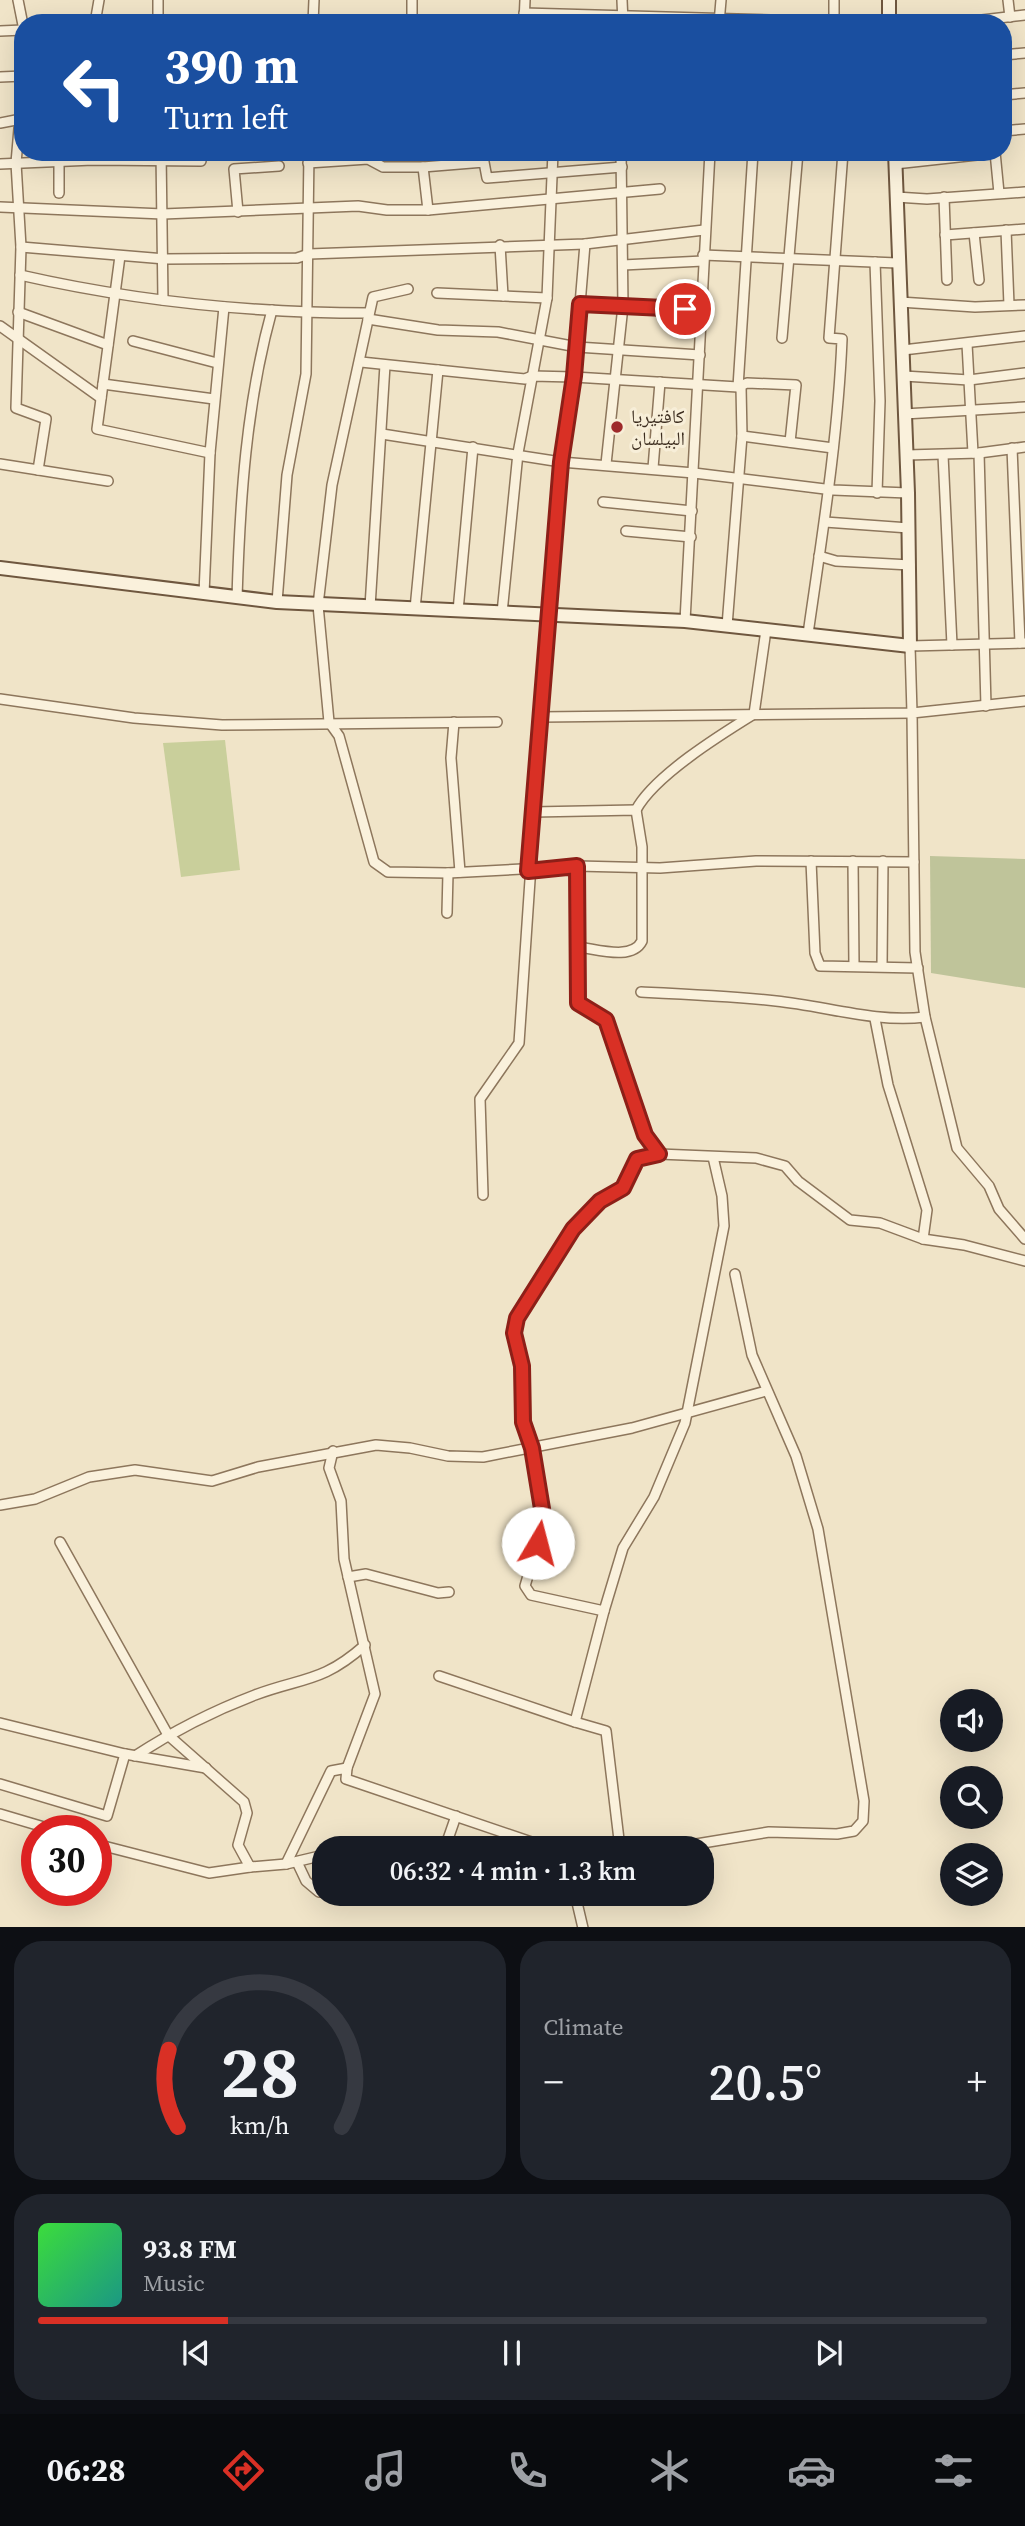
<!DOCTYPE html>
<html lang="en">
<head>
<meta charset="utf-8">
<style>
  :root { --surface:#171b24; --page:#20242c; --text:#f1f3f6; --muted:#9ea1a6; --line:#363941; --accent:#d93025 }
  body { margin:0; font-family:"Source Serif 4","Noto Naskh Arabic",serif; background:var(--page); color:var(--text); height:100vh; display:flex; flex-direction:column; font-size:26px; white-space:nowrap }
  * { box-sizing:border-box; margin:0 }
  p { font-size:23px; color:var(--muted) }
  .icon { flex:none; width:38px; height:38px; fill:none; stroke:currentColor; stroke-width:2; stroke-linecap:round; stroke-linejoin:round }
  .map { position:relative; height:1927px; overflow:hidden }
  .details { display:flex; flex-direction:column; gap:14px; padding:14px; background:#0d0f14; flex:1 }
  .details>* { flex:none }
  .top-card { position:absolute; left:14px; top:14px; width:998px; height:147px; border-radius:28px; box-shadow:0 7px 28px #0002; background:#1a4fa0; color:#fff; overflow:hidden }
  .tools { position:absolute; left:940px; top:1689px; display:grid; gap:14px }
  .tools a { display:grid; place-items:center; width:63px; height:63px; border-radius:50%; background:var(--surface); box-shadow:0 7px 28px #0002; font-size:35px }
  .speed { position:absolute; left:21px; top:1815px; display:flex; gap:14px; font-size:35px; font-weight:700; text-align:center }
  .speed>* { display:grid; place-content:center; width:91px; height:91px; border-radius:50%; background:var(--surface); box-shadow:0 7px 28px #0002; line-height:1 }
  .speed .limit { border:10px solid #d22; background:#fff; color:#111 }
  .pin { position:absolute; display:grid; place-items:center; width:60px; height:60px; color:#fff; margin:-30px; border:4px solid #fff; border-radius:50%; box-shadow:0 2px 7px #0007 }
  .me { position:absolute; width:77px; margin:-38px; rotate:8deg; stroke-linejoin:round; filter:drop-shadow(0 0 5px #0008) }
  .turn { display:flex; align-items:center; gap:24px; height:147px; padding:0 35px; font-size:32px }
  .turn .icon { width:91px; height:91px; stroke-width:2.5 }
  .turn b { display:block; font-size:49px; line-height:60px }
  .big { font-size:52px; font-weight:600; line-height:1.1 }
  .details .tile { flex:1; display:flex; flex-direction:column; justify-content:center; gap:10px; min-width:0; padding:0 24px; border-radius:28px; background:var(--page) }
  .details .dial { align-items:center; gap:0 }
  .dial svg { height:182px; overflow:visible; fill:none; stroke:var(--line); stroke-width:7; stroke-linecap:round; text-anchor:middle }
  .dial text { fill:var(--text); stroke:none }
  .song { display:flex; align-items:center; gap:21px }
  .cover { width:84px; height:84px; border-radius:10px; background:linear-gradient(135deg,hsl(120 70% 55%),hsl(170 70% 35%)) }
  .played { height:7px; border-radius:4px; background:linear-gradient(90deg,var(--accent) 20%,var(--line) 20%) }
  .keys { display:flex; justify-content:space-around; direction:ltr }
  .heat { display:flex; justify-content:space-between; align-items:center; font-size:38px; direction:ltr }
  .details .tiles { flex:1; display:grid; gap:14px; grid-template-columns:1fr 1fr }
  .tile:last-child { grid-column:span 2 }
  .trip { position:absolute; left:312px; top:1836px; width:402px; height:70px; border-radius:28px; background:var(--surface); box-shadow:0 7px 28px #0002; font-weight:600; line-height:70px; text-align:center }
  .menu { display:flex; height:112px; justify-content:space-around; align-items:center; background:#090b0e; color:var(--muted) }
  .menu .icon { width:49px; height:49px }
  .menu .selected { color:var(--accent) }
  .menu b { font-size:32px; color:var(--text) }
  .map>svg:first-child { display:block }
</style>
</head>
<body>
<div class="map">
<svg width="1025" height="1928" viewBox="0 0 1025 1928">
  <rect width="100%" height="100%" fill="#f0e4c8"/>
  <path fill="#c9cf9b" d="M225,740L240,870L181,877L163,743Z"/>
  <path fill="#bfc49a" d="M930,856L1025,859V988L931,973Z"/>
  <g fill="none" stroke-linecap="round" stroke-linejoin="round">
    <defs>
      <g id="street">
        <path d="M18,0L23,25"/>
        <path d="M158,0V23"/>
        <path d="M622,0L623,23"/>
        <path d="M834,0V23"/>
        <path d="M1008,0L1010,17"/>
        <path d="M524,13L874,23"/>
        <path d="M95,23L99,0"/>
        <path d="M313,23L314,0"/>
        <path d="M412,23V0"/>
        <path d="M524,23L525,0"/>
        <path d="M719,23L721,0"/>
        <path d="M956,23L1025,15"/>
        <path d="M0,31L23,30"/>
        <path d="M1003,55L1025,53"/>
        <path d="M0,77L23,76"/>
        <path d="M23,83L16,163L21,247L16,408L46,419L38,470"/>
        <path d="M1003,95L1025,93"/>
        <path d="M0,123L21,119"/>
        <path d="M1003,131L1025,129"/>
        <path d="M161,152L163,300"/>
        <path d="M995,152L999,193"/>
        <path d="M59,162V193"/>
        <path d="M308,163L368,159L383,167H423L484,162L487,178L622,167"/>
        <path d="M0,164L93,160L201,161"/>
        <path d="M895,164L995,153"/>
        <path d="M423,167L428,210"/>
        <path d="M896,197L927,199L1025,192"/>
        <path d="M944,197L947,280"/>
        <path d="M0,207L163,214L358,206L387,210H428L660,189"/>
        <path d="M238,212L234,169L279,166"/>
        <path d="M1006,230L1009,305"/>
        <path d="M974,233L979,280"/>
        <path d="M945,235L1025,229"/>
        <path d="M500,245L503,296"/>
        <path d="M21,247L165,259L297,258L309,254L585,244L704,230"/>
        <path d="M703,255L897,263"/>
        <path d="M120,256L97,429L210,453"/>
        <path d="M875,262L880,401L877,493"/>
        <path d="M623,265L703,261"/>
        <path d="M20,275C134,301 252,313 369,313"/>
        <path d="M408,289L373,297L332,485L318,605L329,722L339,736L374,862L388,872L448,873L577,866L660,868L756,861L914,862"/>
        <path d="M437,293L547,298"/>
        <path d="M900,302L975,307L1025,305"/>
        <path d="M580,304L702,310"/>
        <path d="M18,312L108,345"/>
        <path d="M368,319L438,330L498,332L577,347L700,355"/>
        <path d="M0,326L101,398"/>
        <path d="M782,338L798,152"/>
        <path d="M133,341L217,363"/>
        <path d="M967,344L973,453"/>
        <path d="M903,350L1025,336"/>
        <path d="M361,362L525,379L532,376L574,377L738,387L747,383L796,385L790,442"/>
        <path d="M904,376L969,380L1025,373"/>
        <path d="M103,384L214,399"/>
        <path d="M738,387L753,152"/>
        <path d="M904,414L1025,407"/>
        <path d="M382,434L561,462L694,473L833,490L908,493"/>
        <path d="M742,436L833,448"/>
        <path d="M1012,448L1020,643"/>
        <path d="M979,453L986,706"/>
        <path d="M907,455L979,453L1025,447"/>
        <path d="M943,455L952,645"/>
        <path d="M0,464L108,481"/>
        <path d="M606,464L623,306L621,152"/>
        <path d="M653,468L660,382"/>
        <path d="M603,502L692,511"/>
        <path d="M825,522L909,528"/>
        <path d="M626,531L691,537"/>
        <path d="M819,556L836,561L910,565"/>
        <path d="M204,594L210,453L224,307"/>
        <path d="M237,598C240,500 246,404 272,310"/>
        <path d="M277,602L287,475L306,374L309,152"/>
        <path d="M370,607L385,365"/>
        <path d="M415,609L438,370"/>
        <path d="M458,611L473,447"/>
        <path d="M502,613L518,453L547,298L553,152"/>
        <path d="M685,621L710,152"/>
        <path d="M727,626L742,436L741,387"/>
        <path d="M808,634C822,536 838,438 842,339L829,338L843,152"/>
        <path d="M0,699L134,718L222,725L497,722"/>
        <path d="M1025,701L912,713L915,952L925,1017L957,1148L989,1186L999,1209L1025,1239"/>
        <path d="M541,717L561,462L574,377L585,244"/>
        <path d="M454,722L451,758L460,872"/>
        <path d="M636,810C654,776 720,735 754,714L766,630"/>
        <path d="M533,812L636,810L642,847V941C632,961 597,949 578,947"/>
        <path d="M811,861L815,953L820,966L918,968"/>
        <path d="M853,861L854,966"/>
        <path d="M577,866L578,1003L606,1020L645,1135L659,1154"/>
        <path d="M447,913L448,873"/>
        <path d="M882,966L883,861"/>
        <path d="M641,992C685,994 731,996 776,1001C826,1006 875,1023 925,1017"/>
        <path d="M875,1019L888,1085L927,1210L923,1239"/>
        <path d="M483,1195L480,1099L519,1043L541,717L912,713L910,646L1025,643"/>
        <path d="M333,1451L329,1468L341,1501L344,1559L375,1694L347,1768"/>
        <path d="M0,1505L35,1499L89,1477L135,1470L212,1481L258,1467L376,1445L410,1448L448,1456L483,1457L632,1428L766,1391"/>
        <path d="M60,1542L168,1735L244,1802L247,1813L238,1845L250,1867L286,1864L324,1855"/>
        <path d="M348,1577L366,1574L438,1593L449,1592"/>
        <path d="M604,1611L623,1548L654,1497L685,1423L724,1226L722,1196L713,1157"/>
        <path d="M439,1676L575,1722"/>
        <path d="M0,1723L125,1754L206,1768"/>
        <path d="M135,1756C172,1732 213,1711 255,1695C303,1677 322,1683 365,1645"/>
        <path d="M0,1784L107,1816L125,1754"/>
        <path d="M0,1814L54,1830"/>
        <path d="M96,1844L209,1873L250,1867"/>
        <path d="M354,1848L440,1846L448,1839L456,1816"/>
        <path d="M620,1848L606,1731L575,1722L604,1611L531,1595L525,1586L544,1521L532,1448L523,1422L521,1366L514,1333L517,1318L542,1274L573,1229L600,1201L623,1188L637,1159L659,1154L756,1158L785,1166L798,1181L850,1220L880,1223L923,1239L964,1245L1025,1261"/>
        <path d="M672,1848L769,1832L837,1834L854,1831L863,1821L864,1801L818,1529L796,1456L752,1355L735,1274"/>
        <path d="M297,1862L306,1881L319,1892"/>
        <path d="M286,1864L331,1771L347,1768L346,1779L549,1848"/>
        <path d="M575,1894L583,1928"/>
      </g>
      <g id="secondary">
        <path d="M889,23V0"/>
        <path d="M0,568L277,602L685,621L910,646L908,493L895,152"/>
      </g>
    </defs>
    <use href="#street" stroke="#8d765c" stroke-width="12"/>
    <use href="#secondary" stroke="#6f573f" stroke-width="16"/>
    <use href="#street" stroke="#faf1dc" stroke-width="9"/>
    <use href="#secondary" stroke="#faf1dc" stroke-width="12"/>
  </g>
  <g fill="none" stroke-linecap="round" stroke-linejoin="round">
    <defs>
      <path id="route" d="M538,1543L544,1521L532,1448L523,1422L522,1366L514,1333L517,1318L573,1229L600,1201L623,1188L637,1159L659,1154L645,1135L606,1020L578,1003L577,866L528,871L561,462L574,376L580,304L685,309"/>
    </defs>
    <use href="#route" stroke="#8d1f18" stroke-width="18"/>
    <use href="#route" stroke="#d93025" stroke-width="12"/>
  </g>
  <circle fill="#9e2a2b" stroke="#f7eed8" stroke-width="2.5" cx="617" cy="427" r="7"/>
  <g text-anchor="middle" stroke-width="6" stroke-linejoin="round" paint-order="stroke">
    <g font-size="19" fill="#3d2e20" stroke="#f7eed8" text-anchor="start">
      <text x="631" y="423">كافتيريا<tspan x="631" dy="22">البيلسان</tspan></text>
    </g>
  </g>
</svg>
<div class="tools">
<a><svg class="icon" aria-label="sound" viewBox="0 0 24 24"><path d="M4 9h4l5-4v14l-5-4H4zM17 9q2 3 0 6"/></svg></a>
<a><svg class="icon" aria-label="search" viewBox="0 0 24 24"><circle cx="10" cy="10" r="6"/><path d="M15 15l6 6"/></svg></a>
<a><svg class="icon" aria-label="layers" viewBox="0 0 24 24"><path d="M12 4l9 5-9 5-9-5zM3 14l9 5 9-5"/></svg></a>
</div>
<div class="speed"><div class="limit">30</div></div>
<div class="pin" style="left:685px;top:309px;background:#d93025"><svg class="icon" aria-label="arrive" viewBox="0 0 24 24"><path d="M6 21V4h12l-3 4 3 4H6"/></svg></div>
<svg class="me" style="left:538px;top:1543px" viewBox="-20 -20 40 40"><circle r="19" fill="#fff"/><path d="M0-13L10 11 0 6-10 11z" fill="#d93025"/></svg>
<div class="trip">06:32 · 4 min · 1.3 km</div>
<div class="top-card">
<div class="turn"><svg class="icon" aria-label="left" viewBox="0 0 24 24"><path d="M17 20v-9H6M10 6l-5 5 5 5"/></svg><div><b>390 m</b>Turn left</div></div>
</div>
</div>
<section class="details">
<div class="tiles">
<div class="tile dial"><svg viewBox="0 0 100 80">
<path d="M14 69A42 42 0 1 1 86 69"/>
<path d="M14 69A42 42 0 0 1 10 35" stroke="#d93025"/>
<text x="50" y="56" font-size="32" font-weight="700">28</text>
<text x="50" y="72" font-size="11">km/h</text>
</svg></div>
<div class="tile"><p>Climate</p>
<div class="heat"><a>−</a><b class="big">20.5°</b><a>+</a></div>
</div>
<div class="tile">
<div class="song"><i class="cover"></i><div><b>93.8 FM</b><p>Music</p></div></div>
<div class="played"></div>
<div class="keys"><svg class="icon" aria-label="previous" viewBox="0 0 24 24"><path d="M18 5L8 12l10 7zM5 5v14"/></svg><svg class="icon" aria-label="pause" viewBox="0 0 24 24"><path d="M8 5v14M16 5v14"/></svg><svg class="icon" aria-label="next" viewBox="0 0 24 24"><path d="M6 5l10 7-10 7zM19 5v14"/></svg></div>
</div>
</div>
</section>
<nav class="menu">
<b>06:28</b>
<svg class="icon selected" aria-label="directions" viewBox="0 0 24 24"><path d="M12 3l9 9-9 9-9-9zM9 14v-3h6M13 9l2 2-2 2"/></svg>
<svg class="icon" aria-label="music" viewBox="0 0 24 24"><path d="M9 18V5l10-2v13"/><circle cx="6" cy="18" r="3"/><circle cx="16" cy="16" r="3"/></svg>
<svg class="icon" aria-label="phone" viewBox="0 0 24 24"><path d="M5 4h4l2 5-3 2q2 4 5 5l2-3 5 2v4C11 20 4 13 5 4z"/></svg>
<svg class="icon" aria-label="climate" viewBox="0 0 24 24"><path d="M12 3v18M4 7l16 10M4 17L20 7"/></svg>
<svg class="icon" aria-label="car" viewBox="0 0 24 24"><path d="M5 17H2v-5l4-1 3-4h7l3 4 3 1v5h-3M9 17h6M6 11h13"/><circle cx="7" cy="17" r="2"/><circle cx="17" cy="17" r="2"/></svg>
<svg class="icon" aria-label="filters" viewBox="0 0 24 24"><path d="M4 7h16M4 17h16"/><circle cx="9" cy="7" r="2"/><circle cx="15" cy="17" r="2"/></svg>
</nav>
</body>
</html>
